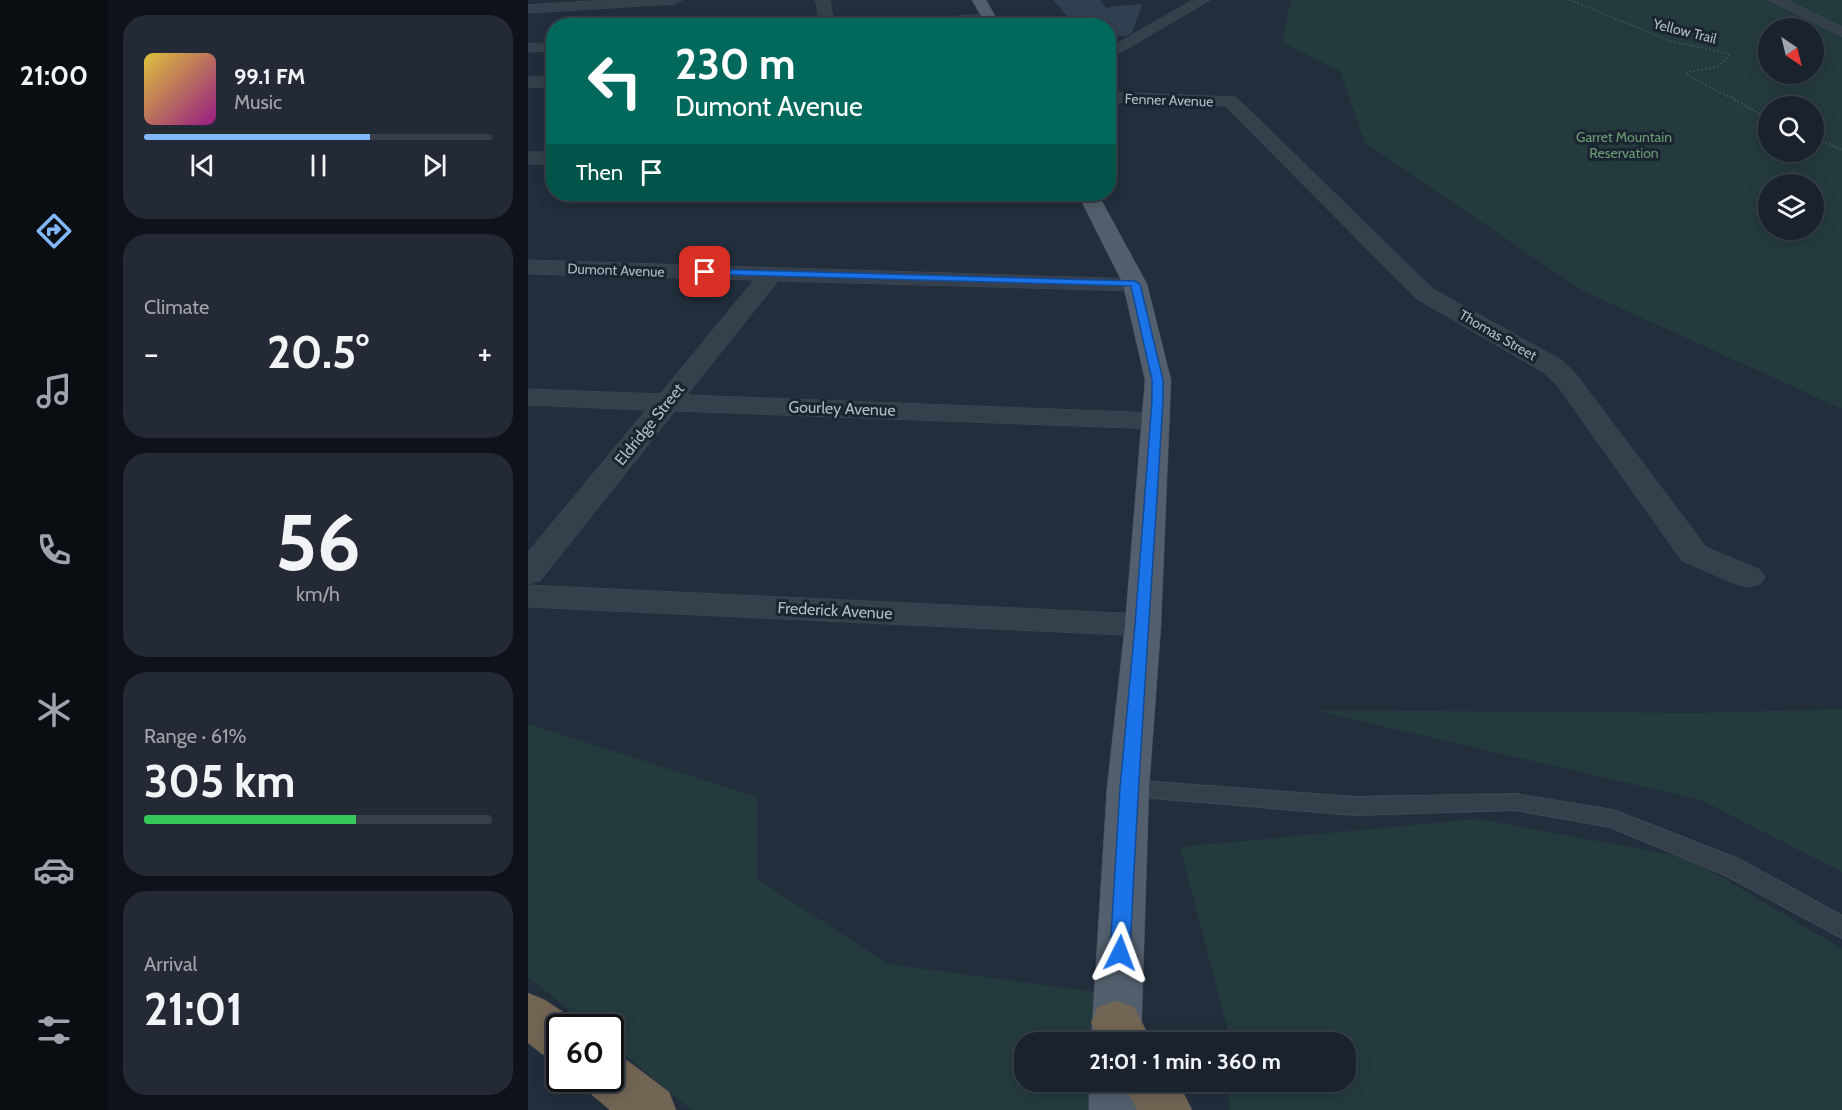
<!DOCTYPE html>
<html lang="en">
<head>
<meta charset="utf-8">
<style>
  :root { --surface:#1a222d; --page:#232a35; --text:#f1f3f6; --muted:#9fa4aa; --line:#383f49; --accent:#83b7fb }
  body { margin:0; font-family:Cabin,sans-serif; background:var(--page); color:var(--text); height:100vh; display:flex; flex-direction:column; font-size:22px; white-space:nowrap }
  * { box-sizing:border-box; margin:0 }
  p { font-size:20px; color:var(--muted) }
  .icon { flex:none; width:33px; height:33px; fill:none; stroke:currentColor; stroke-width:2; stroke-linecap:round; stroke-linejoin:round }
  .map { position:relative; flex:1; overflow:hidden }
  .details { display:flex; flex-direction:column; gap:15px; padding:15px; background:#0e1319; width:420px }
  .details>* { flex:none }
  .banner { position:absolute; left:18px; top:18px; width:570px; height:183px; border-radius:24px; box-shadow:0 3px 15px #0003,0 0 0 2px var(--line); background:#00695c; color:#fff; overflow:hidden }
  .needle { width:39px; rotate:145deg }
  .buttons { position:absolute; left:1230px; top:18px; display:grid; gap:12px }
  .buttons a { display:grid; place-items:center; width:66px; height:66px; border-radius:50%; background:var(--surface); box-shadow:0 3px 15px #0003,0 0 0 2px var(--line); font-size:30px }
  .speed { position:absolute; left:18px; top:1014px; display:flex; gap:12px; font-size:30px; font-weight:700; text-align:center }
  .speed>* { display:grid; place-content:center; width:78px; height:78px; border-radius:50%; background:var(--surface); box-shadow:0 3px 15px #0003,0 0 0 2px var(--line); line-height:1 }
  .speed .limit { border:3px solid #111; border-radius:9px; background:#fff; color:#111 }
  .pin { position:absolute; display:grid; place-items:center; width:51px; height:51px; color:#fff; margin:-26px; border-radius:12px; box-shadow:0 3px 9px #0006 }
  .me { position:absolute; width:66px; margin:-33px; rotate:3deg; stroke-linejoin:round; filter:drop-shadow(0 0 4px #0008) }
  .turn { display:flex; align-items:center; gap:21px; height:126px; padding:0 30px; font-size:27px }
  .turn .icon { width:78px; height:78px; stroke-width:2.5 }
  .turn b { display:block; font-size:42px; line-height:51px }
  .then { display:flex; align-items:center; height:57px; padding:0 30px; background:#0003; gap:12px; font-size:22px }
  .big { font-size:45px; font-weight:700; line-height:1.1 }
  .details .tile { flex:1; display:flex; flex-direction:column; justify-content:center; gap:9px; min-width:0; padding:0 21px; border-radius:24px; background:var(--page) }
  .details .dial { align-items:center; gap:0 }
  .dial b { font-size:78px; line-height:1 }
  .song { display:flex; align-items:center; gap:18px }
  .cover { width:72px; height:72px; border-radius:9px; background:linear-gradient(135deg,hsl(50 70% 55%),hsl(310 70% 35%)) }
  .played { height:6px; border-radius:3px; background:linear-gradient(90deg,var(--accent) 65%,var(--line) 65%) }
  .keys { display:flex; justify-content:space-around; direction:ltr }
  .heat { display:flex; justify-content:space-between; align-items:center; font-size:33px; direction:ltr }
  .charge { height:9px; border-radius:4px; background:linear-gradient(90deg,#34c759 61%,var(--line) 0) }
  .trip { position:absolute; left:486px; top:1032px; width:342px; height:60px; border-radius:24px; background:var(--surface); box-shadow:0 3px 15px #0003,0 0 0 2px var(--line); font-weight:700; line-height:60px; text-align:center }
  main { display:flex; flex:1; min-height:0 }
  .menu { display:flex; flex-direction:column; width:108px; justify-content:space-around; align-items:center; background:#0a0e12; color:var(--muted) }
  .menu .icon { width:42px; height:42px }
  .menu .active { color:var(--accent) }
  .menu b { font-size:27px; color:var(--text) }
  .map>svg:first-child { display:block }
</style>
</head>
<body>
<main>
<nav class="menu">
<b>21:00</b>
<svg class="icon active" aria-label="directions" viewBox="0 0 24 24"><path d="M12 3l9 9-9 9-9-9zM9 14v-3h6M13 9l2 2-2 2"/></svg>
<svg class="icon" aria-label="music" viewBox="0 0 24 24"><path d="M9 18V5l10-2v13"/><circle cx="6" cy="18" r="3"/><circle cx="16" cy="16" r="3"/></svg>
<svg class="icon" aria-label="phone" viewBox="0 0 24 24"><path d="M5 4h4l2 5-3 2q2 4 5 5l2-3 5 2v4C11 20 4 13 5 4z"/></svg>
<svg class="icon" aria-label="climate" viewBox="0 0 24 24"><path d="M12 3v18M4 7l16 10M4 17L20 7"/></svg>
<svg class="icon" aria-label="car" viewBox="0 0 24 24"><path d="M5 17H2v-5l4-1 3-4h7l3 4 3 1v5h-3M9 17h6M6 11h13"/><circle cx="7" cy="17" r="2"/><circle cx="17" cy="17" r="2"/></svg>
<svg class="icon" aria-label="filters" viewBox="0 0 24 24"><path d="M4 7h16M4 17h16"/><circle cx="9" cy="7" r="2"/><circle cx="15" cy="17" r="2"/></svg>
</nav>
<section class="details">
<div class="tile">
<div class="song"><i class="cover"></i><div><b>99.1 FM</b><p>Music</p></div></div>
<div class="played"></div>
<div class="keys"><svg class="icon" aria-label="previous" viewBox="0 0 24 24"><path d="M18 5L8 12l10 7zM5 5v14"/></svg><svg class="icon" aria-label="pause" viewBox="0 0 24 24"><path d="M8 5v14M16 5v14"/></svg><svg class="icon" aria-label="next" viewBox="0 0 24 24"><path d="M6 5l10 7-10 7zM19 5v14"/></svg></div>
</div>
<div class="tile"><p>Climate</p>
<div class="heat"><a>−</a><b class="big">20.5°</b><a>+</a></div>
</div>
<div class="tile dial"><b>56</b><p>km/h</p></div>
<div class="tile"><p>Range · 61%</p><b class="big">305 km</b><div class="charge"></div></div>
<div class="tile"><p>Arrival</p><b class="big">21:01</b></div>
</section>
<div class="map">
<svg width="1314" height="1110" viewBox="0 0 1314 1110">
  <rect width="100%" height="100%" fill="#222e3c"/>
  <g fill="#243b3d" fill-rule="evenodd">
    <path d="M763,0H1314V409L1055,291L837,143L812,71L754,42ZM1240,28H1286V74H1240ZM1240,106H1286V152H1240ZM1240,184H1286V230H1240Z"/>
    <path d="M1314,709V872L1173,800L785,710L1170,713Z"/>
    <path d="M0,724L229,797V879L360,964L584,994L583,1042H496V1082H582L581,1110H164L83,1044L82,1028L62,1027L0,977Z"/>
    <path d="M950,819L1162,858L1314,949V1110H701V1082H818V1042H700V1031L652,847Z"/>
  </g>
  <path fill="#314051" d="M525,0H572L580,10V7L614,4L604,33L598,36L580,35V26H548Z"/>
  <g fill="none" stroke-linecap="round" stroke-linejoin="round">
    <defs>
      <path id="service" d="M600,780L827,797L987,794L1085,810L1213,860L1314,916V938L1195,874L1082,827L987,810L827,815L600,796L592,794L589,788L592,782Z"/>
      <g id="minor">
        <path d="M82,0H154L147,4L0,13V5Z"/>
        <path d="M288,0H302L306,26H292Z"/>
        <path d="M1241,0H1259L1314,27V36Z"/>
        <path d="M461,14L466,15L468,18L466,21L414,26H341L348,22Z"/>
        <path d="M26,43V51L0,52V44Z"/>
        <path d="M580,92L708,97L905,289L1033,360L1047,373L1178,547L1232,570L1237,577L1232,584L1220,587L1208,584L1154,561L1029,385L1015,372L889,299L697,106L580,102Z"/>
        <rect x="0" y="152" width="26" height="12"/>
        <path d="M0,260L615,279L619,284L615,289L607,291L250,281L159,395L629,413L639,415L643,421L639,427L629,429L147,411L12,581L0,584V552L118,410L0,405V389L132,394L226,280L0,274Z"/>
        <path d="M0,585L615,614L628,617L633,625L628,633L615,636L0,607Z"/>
      </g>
      <g id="tertiary">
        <path d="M665,0H682L580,60V49Z"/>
        <rect x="0" y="77" width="26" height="10"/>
      </g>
      <g id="primary">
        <path d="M444,0H458L473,26H459Z"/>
        <path d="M550,194H570L619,284L643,380L633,625L621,788L613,1042H563L579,788L597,625L617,380L595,284Z"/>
        <rect x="561" y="1082" width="52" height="28"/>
      </g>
      <g id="motorway">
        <path d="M0,993L17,1000L50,1022L52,1028H32V1060L14,1054L0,1043Z"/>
        <path d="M588,1001L606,1007L624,1042H573L563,1023L570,1007Z"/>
        <path d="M82,1054L100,1061L141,1092L148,1110H82L64,1095L56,1078H82Z"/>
        <path d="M595,1082H650L664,1110H609Z"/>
      </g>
    </defs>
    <use href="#service" stroke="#3f4955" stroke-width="2"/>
    <use href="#minor" stroke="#3f4955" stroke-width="1"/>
    <use href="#tertiary" stroke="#3f4955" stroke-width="1"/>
    <use href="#primary" stroke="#3f4955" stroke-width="1"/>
    <use href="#motorway" stroke="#414b57" stroke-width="1"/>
    <path stroke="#3d5556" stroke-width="1.5" stroke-dasharray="2 2" stroke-linecap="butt" d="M1042,0L1142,41L1198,53L1201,56L1189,67L1159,72V75L1201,97"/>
    <g stroke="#3d5556" stroke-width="2" stroke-dasharray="2 2" stroke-linecap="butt">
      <path d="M1199,95L1240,119"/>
      <path d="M1286,137L1314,150"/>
    </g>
    <use href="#service" fill="#36404c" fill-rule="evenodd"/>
    <use href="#minor" fill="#36404c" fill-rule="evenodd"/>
    <use href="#tertiary" fill="#36404c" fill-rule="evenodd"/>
    <use href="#primary" fill="#545f6d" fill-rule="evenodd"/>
    <use href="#motorway" fill="#736553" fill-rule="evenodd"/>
  </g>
  <path fill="#1a73e8" stroke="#114b97" stroke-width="1.5" d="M177,269L607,281L612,284L635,380V400C624,585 610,768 602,953L599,958L592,961L585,958L582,953L592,788L607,625L624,400V380L603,286L173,274L172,272Z"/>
  <g text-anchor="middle" stroke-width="6" stroke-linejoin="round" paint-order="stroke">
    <g font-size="14" fill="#b1bbc8" stroke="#1b2531">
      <text transform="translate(1157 31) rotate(14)" y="5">Yellow Trail</text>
      <text transform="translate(641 100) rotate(2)" y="5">Fenner Avenue</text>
      <text transform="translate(88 270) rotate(2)" y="5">Dumont Avenue</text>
      <text transform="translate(970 335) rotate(30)" y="5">Thomas Street</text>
    </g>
    <g font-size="14" fill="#679a71" stroke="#1b2531">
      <text x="1096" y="142">Garret Mountain<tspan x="1096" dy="16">Reservation</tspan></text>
    </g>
    <g font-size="16" fill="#b1bbc8" stroke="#1b2531">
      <text transform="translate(314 408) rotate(2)" y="6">Gourley Avenue</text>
      <text transform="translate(121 424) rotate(-51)" y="6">Eldridge Street</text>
      <text transform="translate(307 610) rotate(3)" y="6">Frederick Avenue</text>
    </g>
  </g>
</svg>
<div class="buttons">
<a><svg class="needle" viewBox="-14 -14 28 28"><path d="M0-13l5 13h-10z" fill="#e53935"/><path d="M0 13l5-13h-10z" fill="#9fa4aa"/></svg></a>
<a><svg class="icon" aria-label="search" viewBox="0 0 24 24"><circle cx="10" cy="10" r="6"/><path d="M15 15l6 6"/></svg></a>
<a><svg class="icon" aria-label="layers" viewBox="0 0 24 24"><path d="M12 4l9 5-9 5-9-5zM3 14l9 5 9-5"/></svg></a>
</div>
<div class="speed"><div class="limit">60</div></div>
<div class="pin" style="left:177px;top:272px;background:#d93025"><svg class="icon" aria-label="arrive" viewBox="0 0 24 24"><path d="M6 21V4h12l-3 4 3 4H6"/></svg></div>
<svg class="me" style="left:592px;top:953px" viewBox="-20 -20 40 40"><path d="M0-17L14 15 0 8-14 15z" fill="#1a73e8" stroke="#fff" stroke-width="4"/></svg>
<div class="trip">21:01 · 1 min · 360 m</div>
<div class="banner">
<div class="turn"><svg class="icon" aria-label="left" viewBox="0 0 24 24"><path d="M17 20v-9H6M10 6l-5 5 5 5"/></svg><div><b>230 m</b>Dumont Avenue</div></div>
<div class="then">Then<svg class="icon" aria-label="arrive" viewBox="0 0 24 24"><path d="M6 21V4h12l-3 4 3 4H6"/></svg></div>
</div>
</div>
</main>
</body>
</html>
